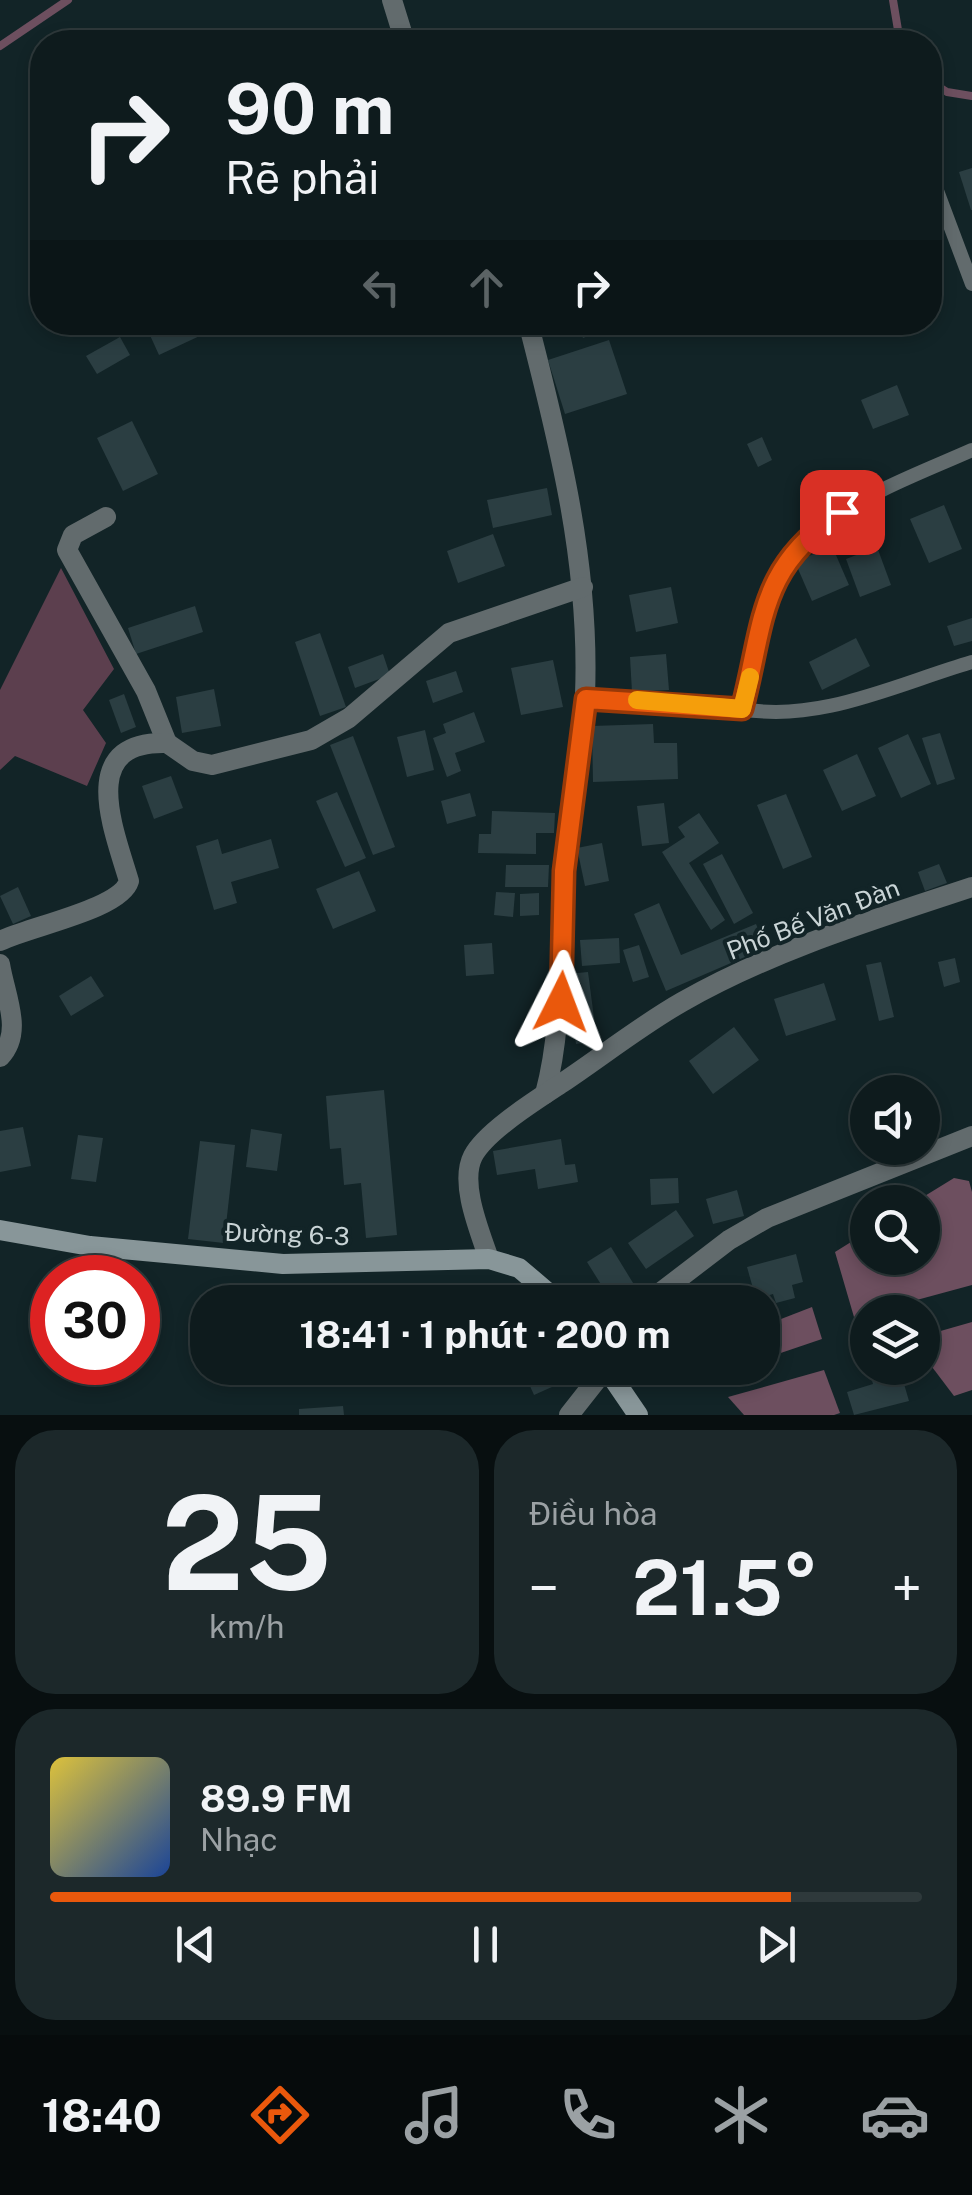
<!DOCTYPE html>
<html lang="vi">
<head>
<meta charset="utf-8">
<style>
  :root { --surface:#0e1b1d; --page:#1c282a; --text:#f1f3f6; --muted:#9ba1a4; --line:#2e393b; --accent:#ea580c }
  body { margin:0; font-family:"Public Sans",sans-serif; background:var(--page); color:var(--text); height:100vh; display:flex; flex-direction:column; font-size:38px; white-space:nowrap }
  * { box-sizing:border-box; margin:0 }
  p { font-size:32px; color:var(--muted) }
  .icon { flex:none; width:55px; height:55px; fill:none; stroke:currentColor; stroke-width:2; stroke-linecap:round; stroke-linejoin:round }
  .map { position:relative; height:1415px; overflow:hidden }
  .drawer { display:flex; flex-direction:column; gap:15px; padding:15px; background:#080f10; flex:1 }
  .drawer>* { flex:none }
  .guide { position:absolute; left:30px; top:30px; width:912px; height:305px; border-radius:40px; box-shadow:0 5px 15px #0003,0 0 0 2px var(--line); background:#0e1b1d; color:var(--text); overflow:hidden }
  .fabs { position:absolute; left:850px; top:1075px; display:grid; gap:20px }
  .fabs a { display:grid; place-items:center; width:90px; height:90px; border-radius:50%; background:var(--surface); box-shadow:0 5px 15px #0003,0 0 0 2px var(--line); font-size:50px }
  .speed { position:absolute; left:30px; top:1255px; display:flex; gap:20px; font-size:50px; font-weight:700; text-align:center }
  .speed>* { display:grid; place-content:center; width:130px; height:130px; border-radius:50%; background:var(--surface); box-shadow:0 5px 15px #0003,0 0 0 2px var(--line); line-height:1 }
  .speed .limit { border:15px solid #d22; background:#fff; color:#111 }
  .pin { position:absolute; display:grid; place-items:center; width:85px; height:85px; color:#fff; margin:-42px; border-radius:20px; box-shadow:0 5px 15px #0006 }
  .me { position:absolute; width:110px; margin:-55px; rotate:3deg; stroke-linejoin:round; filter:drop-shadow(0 0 8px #0008) }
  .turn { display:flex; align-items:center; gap:35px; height:210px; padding:0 30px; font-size:45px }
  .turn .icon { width:130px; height:130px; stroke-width:2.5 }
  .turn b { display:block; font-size:70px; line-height:85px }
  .lanes { display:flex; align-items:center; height:95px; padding:0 30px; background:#0003; justify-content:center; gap:50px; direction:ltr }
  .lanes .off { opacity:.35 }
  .big { font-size:75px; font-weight:700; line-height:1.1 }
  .drawer .card { flex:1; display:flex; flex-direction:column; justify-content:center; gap:15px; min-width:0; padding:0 35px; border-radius:40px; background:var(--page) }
  .drawer .dial { align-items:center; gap:0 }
  .dial b { font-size:130px; line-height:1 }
  .song { display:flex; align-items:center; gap:30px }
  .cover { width:120px; height:120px; border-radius:15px; background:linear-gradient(135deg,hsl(50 70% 55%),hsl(220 70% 35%)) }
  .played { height:10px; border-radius:5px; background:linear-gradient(90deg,var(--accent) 85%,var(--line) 85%) }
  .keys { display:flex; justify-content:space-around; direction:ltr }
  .heat { display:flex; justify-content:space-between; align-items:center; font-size:55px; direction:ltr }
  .drawer .tiles { flex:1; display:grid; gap:15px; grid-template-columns:1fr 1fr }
  .card:last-child { grid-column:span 2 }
  .trip { position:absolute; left:190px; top:1285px; width:590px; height:100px; border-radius:40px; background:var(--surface); box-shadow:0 5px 15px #0003,0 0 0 2px var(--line); font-weight:700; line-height:100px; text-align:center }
  .tab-bar { display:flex; height:160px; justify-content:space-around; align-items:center; background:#060b0c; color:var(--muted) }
  .tab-bar .icon { width:70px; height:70px }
  .tab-bar .selected { color:var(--accent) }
  .tab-bar b { font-size:45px; color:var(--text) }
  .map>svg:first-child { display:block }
</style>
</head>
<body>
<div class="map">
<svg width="972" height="1415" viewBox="0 0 972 1415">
  <rect width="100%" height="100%" fill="#122427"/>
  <path fill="#5c3f4e" d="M61,568L114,669L83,710L106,743L87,786L15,756L0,770V690Z"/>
  <g fill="#6d4f5f">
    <path d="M954,1178L969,1181L972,1192V1285L854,1317L835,1252L867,1232L868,1258H922V1202H915Z"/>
    <path d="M812,1307L822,1339L763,1359V1326Z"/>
    <path d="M972,1322V1390L954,1396L923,1355V1336Z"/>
    <path d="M824,1370L840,1413L834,1415H744L728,1397Z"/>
  </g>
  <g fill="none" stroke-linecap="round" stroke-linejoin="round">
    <g stroke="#6d4f5f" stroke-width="8">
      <path d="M893,0L900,42"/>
      <path d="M0,46L68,0"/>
      <path d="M930,81L947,92L972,96"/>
    </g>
  </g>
  <g fill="#2b3e42">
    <path d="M972,168V210H971L959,172Z"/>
    <path d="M144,322H202L206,333L159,355Z"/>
    <path d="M577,322H610L612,327L583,338Z"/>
    <path d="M120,337L130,355L97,374L86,356Z"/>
    <path d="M609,340L627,394L565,414L548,360Z"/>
    <path d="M897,385L909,415L873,429L861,400Z"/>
    <path d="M132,421L158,474L123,491L97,438Z"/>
    <path d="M762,437L772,460L758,467L747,444Z"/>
    <path d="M547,488L552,515L493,528L487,500Z"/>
    <path d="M944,505L962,549L929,563L910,519Z"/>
    <path d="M493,534L505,566L458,583L447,551Z"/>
    <path d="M832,546L849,585L812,601L795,562Z"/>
    <path d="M877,547L891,585L860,597L846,559Z"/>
    <path d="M671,587L678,623L636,632L629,595Z"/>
    <path d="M195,606L203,632L136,654L128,628Z"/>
    <path d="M972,618V641L954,646L947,626Z"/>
    <path d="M320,633L346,707L320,716L295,642Z"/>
    <path d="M856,638L870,666L822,690L809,662Z"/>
    <path d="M383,654L390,675L355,688L348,667Z"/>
    <path d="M666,654L669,690L632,692L630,657Z"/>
    <path d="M553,660L563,707L521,715L511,668Z"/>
    <path d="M456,671L463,692L433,703L426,681Z"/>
    <path d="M214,689L221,726L182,733L176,697Z"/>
    <path d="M124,694L136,727L121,733L109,700Z"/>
    <path d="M474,712L485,742L455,753L461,771L447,777L433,738L446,733L443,724Z"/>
    <path d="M653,724L654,743H677L678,779L593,782L592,726Z"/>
    <path d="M425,730L434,770L407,777L397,737Z"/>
    <path d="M940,733L955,779L937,785L922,738Z"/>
    <path d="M908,734L931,784L901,798L878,748Z"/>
    <path d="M353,736L395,847L373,855L330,745Z"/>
    <path d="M857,754L876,796L842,811L823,770Z"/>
    <path d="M171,776L183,808L154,819L142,786Z"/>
    <path d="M337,792L366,858L345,867L316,801Z"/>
    <path d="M470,793L476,816L447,824L441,801Z"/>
    <path d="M786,794L812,857L783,869L757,805Z"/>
    <path d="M664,803L669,843L642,846L637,806Z"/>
    <path d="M492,811L555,813L554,833H536V854L478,853L479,834H491Z"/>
    <path d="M699,813L719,843L689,863L725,920L711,930L662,852L685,837L678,827Z"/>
    <path d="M218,839L222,854L271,839L279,868L231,882L237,903L214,910L196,846Z"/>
    <path d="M602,843L609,881L585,886L577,848Z"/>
    <path d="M722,854L753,913L734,924L703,864Z"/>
    <path d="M939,864L947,883L925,891L918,872Z"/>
    <path d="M506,865H549L548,887H505Z"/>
    <path d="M359,871L376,911L333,929L316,889Z"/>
    <path d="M18,887L31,916L13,924L0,896Z"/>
    <path d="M496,892L515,893L513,917L494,915Z"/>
    <path d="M539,893V915L520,916V894Z"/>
    <path d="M659,903L681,955L756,924L766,948L666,991L634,914Z"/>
    <path d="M619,938L620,963L582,966L580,940Z"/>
    <path d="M492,943L494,974L466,976L464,945Z"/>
    <path d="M639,945L649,977L633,982L623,950Z"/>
    <path d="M955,958L960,982L944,987L938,962Z"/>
    <path d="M881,962L894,1017L879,1021L866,965Z"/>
    <path d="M588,972L597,1041L576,1044L567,974Z"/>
    <path d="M91,976L104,996L71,1016L59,996Z"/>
    <path d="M824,983L836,1020L786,1036L774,999Z"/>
    <path d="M734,1027L759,1060L713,1094L689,1061Z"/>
    <path d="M384,1090L397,1235L366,1238L361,1183L344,1185L341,1148L330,1149L326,1096Z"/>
    <path d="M23,1127L31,1166L0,1172V1131Z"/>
    <path d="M251,1129L282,1134L277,1171L246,1167Z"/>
    <path d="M78,1135L103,1138L96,1182L71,1179Z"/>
    <path d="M561,1139L565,1165L575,1164L578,1182L538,1189L535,1169L497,1175L493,1151Z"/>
    <path d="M200,1141L235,1145L224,1243L188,1239Z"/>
    <path d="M678,1178L679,1203L651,1205L650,1179Z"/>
    <path d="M737,1190L744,1216L713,1224L706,1199Z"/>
    <path d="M676,1210L694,1236L646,1269L628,1243Z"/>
    <path d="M611,1247L641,1296L631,1302H612L587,1262Z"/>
    <path d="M796,1254L803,1282L792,1285L795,1298L776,1303L773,1294L756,1299L747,1267Z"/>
    <path d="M471,1294L520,1300V1302H470Z"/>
    <path d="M522,1368H557L563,1382L534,1395Z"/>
    <path d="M885,1373L887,1381L902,1377L909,1401L854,1415L847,1392L873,1384L871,1377Z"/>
    <path d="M343,1406L344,1415H299V1409Z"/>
  </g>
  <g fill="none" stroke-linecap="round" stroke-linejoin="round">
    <g stroke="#626b6d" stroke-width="14">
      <path d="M930,172L972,284"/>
      <path d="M585,699L742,709C750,679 752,647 760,617C787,519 889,487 972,450"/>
      <path d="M742,709C820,723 897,684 972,662"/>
    </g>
    <g stroke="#626b6d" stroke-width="20">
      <path d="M392,0L405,42"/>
      <path d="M528,322C560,446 590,566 585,695C583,753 569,811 564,868C557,945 565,1019 545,1094"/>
      <path d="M106,517L73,535L67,550L146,691L167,743"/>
      <path d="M0,941C31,926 121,909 129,881C114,830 76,740 167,743L193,761L212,765L311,740L349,718L449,633L583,587"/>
      <path d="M0,964C5,996 24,1032 0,1057"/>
      <path d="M489,1259C480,1232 459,1183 473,1156C486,1131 538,1099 562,1083C601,1057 640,1026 682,1002C773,950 873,920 972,887"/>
      <path d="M648,1302L729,1240L767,1218L972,1136"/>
      <path d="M569,1415L606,1368"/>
    </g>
    <g stroke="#889699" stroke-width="20">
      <path d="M0,1230L90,1246L283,1264L489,1259L519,1268L559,1302"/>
      <path d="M606,1368L638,1415"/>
    </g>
  </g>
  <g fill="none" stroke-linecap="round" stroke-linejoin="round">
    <defs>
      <path id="route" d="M561,1002L564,871L586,699L742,709C765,622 757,568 842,512"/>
    </defs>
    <use href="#route" stroke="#983908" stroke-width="25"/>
    <use href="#route" stroke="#ea580c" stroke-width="18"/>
    <path stroke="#f59e0b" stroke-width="18" d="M637,700L742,709L750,677"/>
  </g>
  <g text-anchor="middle" stroke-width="8" stroke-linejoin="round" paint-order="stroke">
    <g font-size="25" fill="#c9d4d6" stroke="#122427">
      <text transform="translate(813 919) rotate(-21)" y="9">Phố Bế Văn Đàn</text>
      <text transform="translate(287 1234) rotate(2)" y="9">Đường 6-3</text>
    </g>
  </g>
</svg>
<div class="fabs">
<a><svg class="icon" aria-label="sound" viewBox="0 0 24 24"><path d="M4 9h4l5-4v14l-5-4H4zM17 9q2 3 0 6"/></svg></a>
<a><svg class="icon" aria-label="search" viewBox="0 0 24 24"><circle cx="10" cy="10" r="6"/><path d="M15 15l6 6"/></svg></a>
<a><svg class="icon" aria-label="layers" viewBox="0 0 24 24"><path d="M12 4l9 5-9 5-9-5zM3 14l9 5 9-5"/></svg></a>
</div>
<div class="speed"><div class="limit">30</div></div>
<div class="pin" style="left:842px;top:512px;background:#d93025"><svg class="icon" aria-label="arrive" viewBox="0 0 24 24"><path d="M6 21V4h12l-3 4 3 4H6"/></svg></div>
<svg class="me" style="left:561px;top:1002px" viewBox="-20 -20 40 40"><path d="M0-17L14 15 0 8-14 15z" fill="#ea580c" stroke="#fff" stroke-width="4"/></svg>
<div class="trip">18:41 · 1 phút · 200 m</div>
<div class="guide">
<div class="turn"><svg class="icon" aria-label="right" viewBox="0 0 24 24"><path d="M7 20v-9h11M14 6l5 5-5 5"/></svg><div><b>90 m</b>Rẽ phải</div></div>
<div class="lanes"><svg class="icon off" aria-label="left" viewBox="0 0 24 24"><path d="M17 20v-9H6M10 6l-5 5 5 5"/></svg><svg class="icon off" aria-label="ahead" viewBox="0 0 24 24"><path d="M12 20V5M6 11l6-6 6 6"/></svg><svg class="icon" aria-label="right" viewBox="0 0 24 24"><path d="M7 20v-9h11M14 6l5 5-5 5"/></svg></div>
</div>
</div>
<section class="drawer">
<div class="tiles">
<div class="card dial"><b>25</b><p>km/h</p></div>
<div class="card"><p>Điều hòa</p>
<div class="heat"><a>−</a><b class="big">21.5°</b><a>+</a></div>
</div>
<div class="card">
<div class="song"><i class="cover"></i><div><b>89.9 FM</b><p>Nhạc</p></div></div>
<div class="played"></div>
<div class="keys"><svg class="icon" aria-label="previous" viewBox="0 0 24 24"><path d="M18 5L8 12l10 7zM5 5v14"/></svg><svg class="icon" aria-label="pause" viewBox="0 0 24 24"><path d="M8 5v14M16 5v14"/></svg><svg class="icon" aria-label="next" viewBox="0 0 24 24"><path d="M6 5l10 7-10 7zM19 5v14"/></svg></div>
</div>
</div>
</section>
<nav class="tab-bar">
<b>18:40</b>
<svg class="icon selected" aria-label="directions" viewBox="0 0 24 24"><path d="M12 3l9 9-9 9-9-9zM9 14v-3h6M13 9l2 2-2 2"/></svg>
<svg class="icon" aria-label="music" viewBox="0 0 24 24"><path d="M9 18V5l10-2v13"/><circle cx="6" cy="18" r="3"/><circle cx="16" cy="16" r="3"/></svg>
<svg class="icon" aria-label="phone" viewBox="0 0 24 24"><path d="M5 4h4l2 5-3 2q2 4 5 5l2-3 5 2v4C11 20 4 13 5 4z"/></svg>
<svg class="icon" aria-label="climate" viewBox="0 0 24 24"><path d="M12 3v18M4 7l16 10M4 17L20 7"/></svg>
<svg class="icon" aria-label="car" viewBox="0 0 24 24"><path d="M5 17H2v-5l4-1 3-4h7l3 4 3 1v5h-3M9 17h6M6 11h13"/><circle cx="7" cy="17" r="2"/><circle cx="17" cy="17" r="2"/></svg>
</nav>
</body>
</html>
